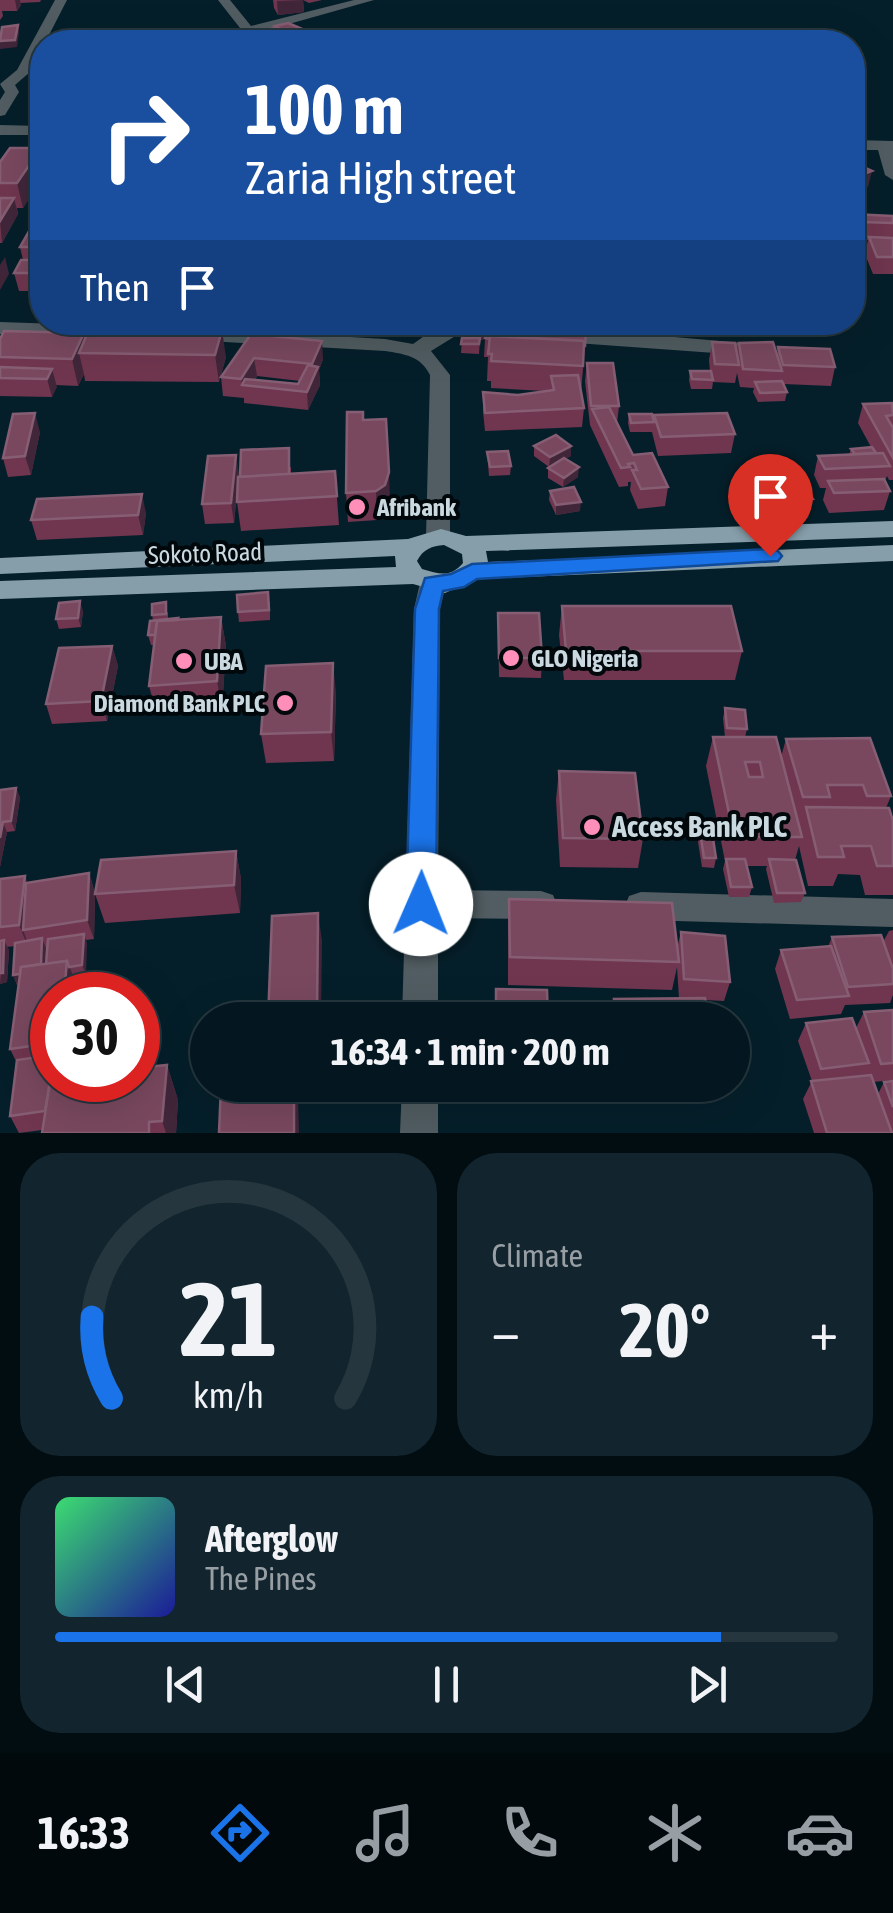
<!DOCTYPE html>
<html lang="en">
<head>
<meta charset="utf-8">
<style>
  :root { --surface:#041720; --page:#12242d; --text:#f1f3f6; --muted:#979fa5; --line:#25363e; --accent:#1a73e8 }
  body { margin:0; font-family:"Asap Condensed",sans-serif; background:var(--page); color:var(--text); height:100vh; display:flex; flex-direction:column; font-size:38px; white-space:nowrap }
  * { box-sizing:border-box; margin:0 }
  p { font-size:32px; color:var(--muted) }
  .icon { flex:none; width:55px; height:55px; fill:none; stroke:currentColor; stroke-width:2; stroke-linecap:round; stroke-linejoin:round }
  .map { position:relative; height:1133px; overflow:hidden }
  .details { display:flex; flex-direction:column; gap:20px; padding:20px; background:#020d12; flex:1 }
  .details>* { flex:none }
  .top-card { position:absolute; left:30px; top:30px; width:835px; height:305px; border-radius:40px; box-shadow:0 10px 40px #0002,0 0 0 2px var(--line); background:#1a4fa0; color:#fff; overflow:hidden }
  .speed { position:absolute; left:30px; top:972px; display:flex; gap:20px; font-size:50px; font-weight:700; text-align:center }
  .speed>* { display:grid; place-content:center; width:130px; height:130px; border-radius:50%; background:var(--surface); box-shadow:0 10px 40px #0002,0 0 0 2px var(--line); line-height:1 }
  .speed .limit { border:15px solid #d22; background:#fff; color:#111 }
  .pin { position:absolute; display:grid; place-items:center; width:85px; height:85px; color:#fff; margin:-102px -42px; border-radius:50% 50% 50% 0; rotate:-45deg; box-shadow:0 0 10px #0007 }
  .pin .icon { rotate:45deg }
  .me { position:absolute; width:110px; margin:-55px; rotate:1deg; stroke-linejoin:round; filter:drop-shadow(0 0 8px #0008) }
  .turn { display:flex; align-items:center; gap:35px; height:210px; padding:0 50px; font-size:45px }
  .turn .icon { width:130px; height:130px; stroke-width:2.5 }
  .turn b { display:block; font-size:70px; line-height:85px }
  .then { display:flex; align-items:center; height:95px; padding:0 50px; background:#0003; gap:20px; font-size:38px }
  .big { font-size:75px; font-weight:700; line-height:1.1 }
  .details .card { flex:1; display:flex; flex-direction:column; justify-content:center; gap:15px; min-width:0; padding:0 35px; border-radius:40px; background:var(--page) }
  .details .dial { align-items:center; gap:0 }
  .dial svg { height:260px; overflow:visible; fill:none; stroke:var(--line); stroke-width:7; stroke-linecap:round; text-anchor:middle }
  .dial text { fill:var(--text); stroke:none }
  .song { display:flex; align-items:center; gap:30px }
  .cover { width:120px; height:120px; border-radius:15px; background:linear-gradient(135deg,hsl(140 70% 55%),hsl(240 70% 35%)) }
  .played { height:10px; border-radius:5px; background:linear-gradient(90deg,var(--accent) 85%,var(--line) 85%) }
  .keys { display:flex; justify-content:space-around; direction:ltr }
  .heat { display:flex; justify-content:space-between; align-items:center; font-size:55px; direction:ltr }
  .details .tiles { flex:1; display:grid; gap:20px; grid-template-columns:1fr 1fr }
  .card:last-child { grid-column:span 2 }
  .trip { position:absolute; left:190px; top:1002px; width:560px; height:100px; border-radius:50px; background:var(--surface); box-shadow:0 10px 40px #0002,0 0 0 2px var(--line); font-weight:700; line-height:100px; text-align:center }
  .menu { display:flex; height:160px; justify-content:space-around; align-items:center; background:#02090d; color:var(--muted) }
  .menu .icon { width:70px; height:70px }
  .menu .on { color:var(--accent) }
  .menu b { font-size:45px; color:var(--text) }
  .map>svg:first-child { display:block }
</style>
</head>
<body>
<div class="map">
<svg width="893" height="1133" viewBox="0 0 893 1133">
  <rect width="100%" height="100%" fill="#051f2a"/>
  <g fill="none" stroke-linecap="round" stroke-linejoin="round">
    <g fill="#515d62" fill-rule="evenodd">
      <path d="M55,0H67L30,72L15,85L19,92L5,115L0,116V100L5,92L0,84L17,70Z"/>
      <path d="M218,0H230L251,26L354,0H374L257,33L261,39L257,42L245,35L153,42L240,28Z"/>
      <path d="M0,125L42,126V135H0Z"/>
      <path d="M852,140L893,141V180L885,175L878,150H852Z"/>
      <path d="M0,322L120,326L130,332L120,338L0,334Z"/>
      <path d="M444,322H501L743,343L753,349L743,355L520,339L470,327L431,351L450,375V537L438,545L426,537L430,375C421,356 404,354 385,351L190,340L180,334L190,328L385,339L413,344Z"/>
      <path d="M433,574L446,583L440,609L438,890L541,891L553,895L557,905L553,915L541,919L438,918V1020H402L414,609L420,583Z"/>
      <path d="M641,892L893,899V927L641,920L629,916L625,906L629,896Z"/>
      <path d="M402,1085H438V1133H400Z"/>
    </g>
    <path fill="#869eaa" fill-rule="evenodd" d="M893,521V537L486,551L488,562L893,545V561L477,579L445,593L413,584L0,599V581L396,567L395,556L0,574V558L408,539L441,529L466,536ZM444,545L462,554L463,563C450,578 440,574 422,569L417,561C423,549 432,546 444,545Z"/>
  </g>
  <g fill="#70364f" fill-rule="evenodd">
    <path d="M0,0H41L40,2L20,3L21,5L17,11H2L3,16L0,20Z"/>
    <path d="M273,0H322L309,3L303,0L304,12L278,15L274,8Z"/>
    <path d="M275,26L300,28V35L296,36L298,37L299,42H269L261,38L260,31L275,29Z"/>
    <path d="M233,33L234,42H128Z"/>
    <path d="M42,157V178L23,208H17L18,214L2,243H0V162Z"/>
    <path d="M852,214L893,216V274H873L865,254L868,240H863L861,247H852Z"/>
    <path d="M42,225V291H19L14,273L23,260L20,247Z"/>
    <path d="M111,322H147L112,324Z"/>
    <path d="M313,322H328L325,329L314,328Z"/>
    <path d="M395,322H415L410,334L395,333Z"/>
    <path d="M462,325L585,346L581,392L584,408L582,427L485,431L483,411V392L518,395L545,391L491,388V381H487L488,357H484L485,339L480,340L479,354L461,353L462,338H465L462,334Z"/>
    <path d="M89,329L226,357L219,382L85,381L84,374L78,386L56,385L52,397L0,396V339L85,338Z"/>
    <path d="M251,334L323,359L319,370L320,385L308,410L244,403V398L223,396L221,377ZM257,376L300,381L298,384L255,380Z"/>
    <path d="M712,342L735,345L777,355L778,347L835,367L831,386L784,384L787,392L785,401L758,402L753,392L754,388L740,387L737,373L735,383L713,382L712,389H691L689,380L690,371H710L709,360Z"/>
    <path d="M587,363L619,406L617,423L633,455L668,487L665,506L638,509L630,490L631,482H628V486L619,487L590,425L585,381Z"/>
    <path d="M863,404L893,405V480H889L887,476L885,481L890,491L884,510L829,513L823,500L826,488H820L814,475L818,456L849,455L851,449L871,447L858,423Z"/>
    <path d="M629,414L654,420V415L735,434L731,453L658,456L652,432H630L628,423Z"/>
    <path d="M364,420L390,500L386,514L377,520L348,522L346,493Z"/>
    <path d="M40,432L31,475L8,477L3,458Z"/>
    <path d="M534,446L571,456L564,459L578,477L563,487L548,478V468L558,462L549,467L534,456Z"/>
    <path d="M487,452L511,466L510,475L489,476Z"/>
    <path d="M291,467V474L335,471L339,525L241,531L237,502L238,483L234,523L205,524L202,504L239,474L238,477Z"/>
    <path d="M776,468L813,499L808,518L783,521L771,503L774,491L771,488Z"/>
    <path d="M550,491L580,511L556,515L549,500Z"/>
    <path d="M146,513L143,535L37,540L31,520Z"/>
    <path d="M270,602V620L239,622L238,612Z"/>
    <path d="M562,606L742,651L735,680H564L559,635Z"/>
    <path d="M83,611L81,627L59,629L56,619Z"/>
    <path d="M168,612V619L221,617L226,646L222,710L157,715L149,686L154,645H151L148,635L153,620L152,615Z"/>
    <path d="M498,613L542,658L541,678L499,677Z"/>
    <path d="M112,646L118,666L107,721L52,724L46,704Z"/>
    <path d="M336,692L334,761L266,763L261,734Z"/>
    <path d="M725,708L747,729L745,737L781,757L786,739L891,796L886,808L893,821V895H865L860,875L838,874L833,886H808L799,846L795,860L805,893L801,902L774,903L766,869L767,866H747L752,887L749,897H729L723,869L725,861L706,766L713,737H725L723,718Z"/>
    <path d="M559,771L643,839L638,868L560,867L556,800Z"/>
    <path d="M16,788L20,798L15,831L7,832L0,867V790Z"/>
    <path d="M700,832L716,858L714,868L702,867L698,842Z"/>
    <path d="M236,851L241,879L240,913L105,923L95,894Z"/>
    <path d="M89,873L95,893L94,939L86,940V974L73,976L75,980L73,995H52V1080L167,1065L178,1100L176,1133H42V1130L19,1133L10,1116L16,1061L10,1049L19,984L17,985L13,975L15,946L7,947L9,950L7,982L0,984V879L28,882Z"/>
    <path d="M509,899L677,948L681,932L730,982L724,1001L705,1000L709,1020H610L614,999L679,998L677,967L672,990L508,985V927Z"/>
    <path d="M893,930V995L890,1003L845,1005L841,1014L790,1019L775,969L781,950L828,947L832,937L883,942L889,931Z"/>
    <path d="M893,1010V1080L873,1082L878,1094L884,1082L893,1081V1133H814L803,1099L812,1081L798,1041L806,1023L856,1028L864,1012Z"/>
    <path d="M221,1085H321V1086L297,1087L298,1096Z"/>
    <path d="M453,1085H506L505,1093L453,1095Z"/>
    <path d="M512,1085H566L564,1095L514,1097Z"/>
    <path d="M616,1085H714L710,1097L618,1096Z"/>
  </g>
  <g fill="#41263a">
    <path d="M15,0H20L21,5L17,11Z"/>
    <path d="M303,0L304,12L278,15L277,1Z"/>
    <path d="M18,25L19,32L17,47L0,49V41Z"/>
    <path d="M300,28V35L287,39L286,32Z"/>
    <path d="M356,36V42H342V41Z"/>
    <path d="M298,37L299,42H278V41Z"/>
    <path d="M41,148L42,157V178L23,208L17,183Z"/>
    <path d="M872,171L868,187L852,193L856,177Z"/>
    <path d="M14,198L18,214L2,243L0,221Z"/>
    <path d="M42,239V264L38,247Z"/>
    <path d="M5,257L9,274L0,290V265Z"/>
    <path d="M486,329V338L468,342V333Z"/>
    <path d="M222,330L226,357L219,382L215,355Z"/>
    <path d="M84,333L89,354L82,353L81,356V353H79L84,374L78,386L72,359Z"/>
    <path d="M322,341L323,359L319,370L320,385L308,410L307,392L313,378L312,364Z"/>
    <path d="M254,358L257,376L251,386L242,385L241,379Z"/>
    <path d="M52,369L57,387L52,397L47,379Z"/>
    <path d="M35,413L40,432L31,475L25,456Z"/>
    <path d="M571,446V456L549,467L550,457Z"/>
    <path d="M236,455L239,474L234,523L231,503Z"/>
    <path d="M579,467L578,477L563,487L564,478Z"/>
    <path d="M389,472L390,500L386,514L377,520L376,491Z"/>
    <path d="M142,494L146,513L143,535L138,515Z"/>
    <path d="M581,502L580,511L556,515V505Z"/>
    <path d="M80,601L83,611L81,627L78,618Z"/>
    <path d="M221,617L226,646L222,710L217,681Z"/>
    <path d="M112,646L118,666L107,721L101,701Z"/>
    <path d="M333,663L336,692L334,761L331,732Z"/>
    <path d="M16,788L20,798L15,831L11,821Z"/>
    <path d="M3,822L7,832L0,867V838Z"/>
    <path d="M236,851L241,879L240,913L234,885Z"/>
    <path d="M89,873L95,893L94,939L87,920Z"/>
    <path d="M25,876L33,895L23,930L27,941V944L19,925Z"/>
    <path d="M318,913L322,941L321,1020H317Z"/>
    <path d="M84,934L87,943L86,974L82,965Z"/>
    <path d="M42,938L46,948L45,980L17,985L13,975Z"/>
    <path d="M4,940L9,950L7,982L0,984Z"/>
    <path d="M67,961L75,980L73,995H64Z"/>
    <path d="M167,1065L178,1100L176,1133H166L162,1121Z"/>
    <path d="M294,1085H296L298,1096L299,1133H294Z"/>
  </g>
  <g fill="#79485f" stroke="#865e73" stroke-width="2.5" fill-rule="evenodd">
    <path d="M288,23L300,28L286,32L275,26Z"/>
    <path d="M18,25L15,40L0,41L2,27Z"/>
    <path d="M275,28L298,37L278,41L260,31Z"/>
    <path d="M343,32L356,36L342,41L329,38Z"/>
    <path d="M233,33L232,39L128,42L129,38Z"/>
    <path d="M10,148H41L17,183H0V162Z"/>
    <path d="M852,162L872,171L856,177L852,175Z"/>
    <path d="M0,198H14L0,221Z"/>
    <path d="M852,214L893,216V223L862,222L865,230L852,229Z"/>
    <path d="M32,226H42V239L38,247H20Z"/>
    <path d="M869,237L893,238V257H877Z"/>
    <path d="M21,260H42V273H14Z"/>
    <path d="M395,322H411L410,325L394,324Z"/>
    <path d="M474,322H481L486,329L468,333L462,325Z"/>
    <path d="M499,326L586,330L585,346H584V341L490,336V339L485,338L486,329L499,330Z"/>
    <path d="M89,329L222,330L215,355L79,353Z"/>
    <path d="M4,331L84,333L72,359L0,357V339Z"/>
    <path d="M251,334L322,341L312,364L254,358L241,379L221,377Z"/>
    <path d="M490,336L584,341L583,366L491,361L492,354H488Z"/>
    <path d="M462,338H480L479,344H461Z"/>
    <path d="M712,342L735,343L739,365L715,364Z"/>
    <path d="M773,342L782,371L743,369L739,343Z"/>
    <path d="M778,347L830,349L835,367L783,365Z"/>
    <path d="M587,363H613L619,406H591Z"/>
    <path d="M308,365L318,367L307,392L242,385L245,379L298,384Z"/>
    <path d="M0,367L52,369L47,379L0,378Z"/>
    <path d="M690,371H711L713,380L692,379Z"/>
    <path d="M578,375L584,408L485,413L483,392L518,395L554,390L551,376Z"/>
    <path d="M782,381L787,392L760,393L755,382Z"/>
    <path d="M892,403L893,415L886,416L893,428V458L863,404Z"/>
    <path d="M609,407L633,455L652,453L668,487L641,489L632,470H637L634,463L628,464L630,467L621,468L592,409Z"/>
    <path d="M347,412H363V420L386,419L389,472L385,485L376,491L346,493Z"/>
    <path d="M35,413L25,456L3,458L13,414Z"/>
    <path d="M727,413L735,434L661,437L654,415Z"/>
    <path d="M629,414H652L654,422L631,423Z"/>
    <path d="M556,435L571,446L550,457L534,446Z"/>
    <path d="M872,447L876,453L855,454L851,449Z"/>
    <path d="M289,448V474L240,477L241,450Z"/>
    <path d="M508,451L511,466L490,467L487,452Z"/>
    <path d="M883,453L890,466L825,469L818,456Z"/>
    <path d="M236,455L231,503L202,504L208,456Z"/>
    <path d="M564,458L579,467L564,478L548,468Z"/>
    <path d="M791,466L813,499L787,502L775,484L785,482L776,468Z"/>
    <path d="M335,471L337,496L237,502L238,477Z"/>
    <path d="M884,479L890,491L834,493L828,481Z"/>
    <path d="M574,487L581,502L556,505L550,491Z"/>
    <path d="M142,494L138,515L31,520L37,499Z"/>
    <path d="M268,592L269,610L238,612L237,595Z"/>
    <path d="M80,601L78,618L56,619L59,603Z"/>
    <path d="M166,602V614L152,615V604Z"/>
    <path d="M562,606H731L742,651H566Z"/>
    <path d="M498,613H539L542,658H499Z"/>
    <path d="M221,617L217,681L149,686L157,621Z"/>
    <path d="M178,618L177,620L157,621L155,635H148L150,621Z"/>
    <path d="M112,646L101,701L46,704L59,648Z"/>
    <path d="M333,663L331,732L261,734L266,666Z"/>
    <path d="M725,708L745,710L747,729L727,728Z"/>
    <path d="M713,737H776L802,837H734ZM745,762H760L763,777H749Z"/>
    <path d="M870,738L891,796H867L863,785H827L830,797H803L786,739Z"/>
    <path d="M559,771L635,773L643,839L563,838Z"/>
    <path d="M16,788L11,821L3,822L0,838V790Z"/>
    <path d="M806,807L889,808L893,821V866H877L871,846H841L844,857H818Z"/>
    <path d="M700,832H712L716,858H704Z"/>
    <path d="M236,851L234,885L95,894L101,860Z"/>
    <path d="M726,859H745L752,887H731Z"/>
    <path d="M769,859L796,860L805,893H777Z"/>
    <path d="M89,873L87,920L23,930L26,883Z"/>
    <path d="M25,876L19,925L0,927V879Z"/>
    <path d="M509,899L672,903L679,962L510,957Z"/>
    <path d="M318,913L317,1020H268L272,916Z"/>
    <path d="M681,932L725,936L730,982L684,979Z"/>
    <path d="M84,934L82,965L69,967L67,961L46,964L48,939Z"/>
    <path d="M881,935L893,969V984L848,987L832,937Z"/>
    <path d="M42,938L41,964L21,967L20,974L13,975L15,943Z"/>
    <path d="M4,940L3,973H0V941Z"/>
    <path d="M831,946L849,996L797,1000L781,950Z"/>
    <path d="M67,961L64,995H52V1043L10,1049L21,967Z"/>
    <path d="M496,989L547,990L548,1020H496Z"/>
    <path d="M705,998L709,1020H617L614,999Z"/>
    <path d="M893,1010V1063L881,1064L864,1012Z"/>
    <path d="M852,1018L869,1063L821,1069L806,1023Z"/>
    <path d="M52,1055L51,1075L45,1111L10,1116L17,1060Z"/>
    <path d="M167,1065L162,1121L149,1122V1133H42L51,1076L52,1075V1080H138V1068Z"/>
    <path d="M871,1075L892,1133H827L811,1081Z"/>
    <path d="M893,1081V1107L884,1082Z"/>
    <path d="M221,1085H294V1133H219Z"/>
    <path d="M514,1085H566V1086L514,1088Z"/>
  </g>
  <path fill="#1a73e8" stroke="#114b97" stroke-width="2.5" d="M770,549L778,551L782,556L778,561L477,579L464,587L443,591L439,609L436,904L432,913L421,917L410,913L406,904L415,609L425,578L451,574L472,564Z"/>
  <g fill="#ff8eb9" stroke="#01080c" stroke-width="4">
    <circle cx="357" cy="507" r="10"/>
    <circle cx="511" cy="658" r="10"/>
    <circle cx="184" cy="661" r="10"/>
    <circle cx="285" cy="703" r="10"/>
    <circle cx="592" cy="827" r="10"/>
  </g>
  <g text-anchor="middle" stroke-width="8" stroke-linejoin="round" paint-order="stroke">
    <g font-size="25" font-weight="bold" fill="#cad9e0" stroke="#01080c" text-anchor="start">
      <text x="377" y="516">Afribank</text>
      <text x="531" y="667">GLO Nigeria</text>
      <text x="204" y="670">UBA</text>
      <text x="265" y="712" text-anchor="end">Diamond Bank PLC</text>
    </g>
    <g font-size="25" fill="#cad9e0" stroke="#01080c">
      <text transform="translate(205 553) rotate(-2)" y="9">Sokoto Road</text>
    </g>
    <g font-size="30" font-weight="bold" fill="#cad9e0" stroke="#01080c" text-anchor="start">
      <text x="612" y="837">Access Bank PLC</text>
    </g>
  </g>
</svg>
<div class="speed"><div class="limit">30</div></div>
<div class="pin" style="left:770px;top:556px;background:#d93025"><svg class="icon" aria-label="arrive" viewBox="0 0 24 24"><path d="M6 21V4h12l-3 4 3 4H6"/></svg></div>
<svg class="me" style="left:421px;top:904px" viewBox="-20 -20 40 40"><circle r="19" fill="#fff"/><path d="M0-13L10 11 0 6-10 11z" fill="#1a73e8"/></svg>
<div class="trip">16:34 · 1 min · 200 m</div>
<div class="top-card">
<div class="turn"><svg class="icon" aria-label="right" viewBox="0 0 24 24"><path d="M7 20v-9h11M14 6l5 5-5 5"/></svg><div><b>100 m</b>Zaria High street</div></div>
<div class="then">Then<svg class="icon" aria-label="arrive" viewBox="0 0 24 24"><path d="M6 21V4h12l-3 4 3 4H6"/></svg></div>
</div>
</div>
<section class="details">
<div class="tiles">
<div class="card dial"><svg viewBox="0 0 100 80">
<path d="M14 69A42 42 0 1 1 86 69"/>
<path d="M14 69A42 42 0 0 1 8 44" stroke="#1a73e8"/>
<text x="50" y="56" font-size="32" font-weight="700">21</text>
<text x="50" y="72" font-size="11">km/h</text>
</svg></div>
<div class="card"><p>Climate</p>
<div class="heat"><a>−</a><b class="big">20°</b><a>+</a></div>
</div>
<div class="card">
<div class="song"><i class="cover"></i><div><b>Afterglow</b><p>The Pines</p></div></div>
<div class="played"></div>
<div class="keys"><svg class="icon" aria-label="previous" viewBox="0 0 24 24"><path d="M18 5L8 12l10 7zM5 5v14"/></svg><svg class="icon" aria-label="pause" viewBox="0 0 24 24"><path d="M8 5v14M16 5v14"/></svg><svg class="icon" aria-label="next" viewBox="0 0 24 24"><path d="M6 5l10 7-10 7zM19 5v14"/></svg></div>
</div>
</div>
</section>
<nav class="menu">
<b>16:33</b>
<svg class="icon on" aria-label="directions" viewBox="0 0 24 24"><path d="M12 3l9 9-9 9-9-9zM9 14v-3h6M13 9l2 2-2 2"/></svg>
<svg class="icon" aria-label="music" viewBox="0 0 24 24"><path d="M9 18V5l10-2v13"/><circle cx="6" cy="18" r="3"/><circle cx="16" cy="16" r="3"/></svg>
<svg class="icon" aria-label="phone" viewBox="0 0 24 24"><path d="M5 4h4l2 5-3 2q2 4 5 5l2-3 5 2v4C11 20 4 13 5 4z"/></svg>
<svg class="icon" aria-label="climate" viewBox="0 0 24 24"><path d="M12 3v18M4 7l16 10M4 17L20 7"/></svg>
<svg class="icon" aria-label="car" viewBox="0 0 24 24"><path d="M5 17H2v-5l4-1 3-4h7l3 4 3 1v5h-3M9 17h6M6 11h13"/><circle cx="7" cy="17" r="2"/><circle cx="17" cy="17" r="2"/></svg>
</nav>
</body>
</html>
